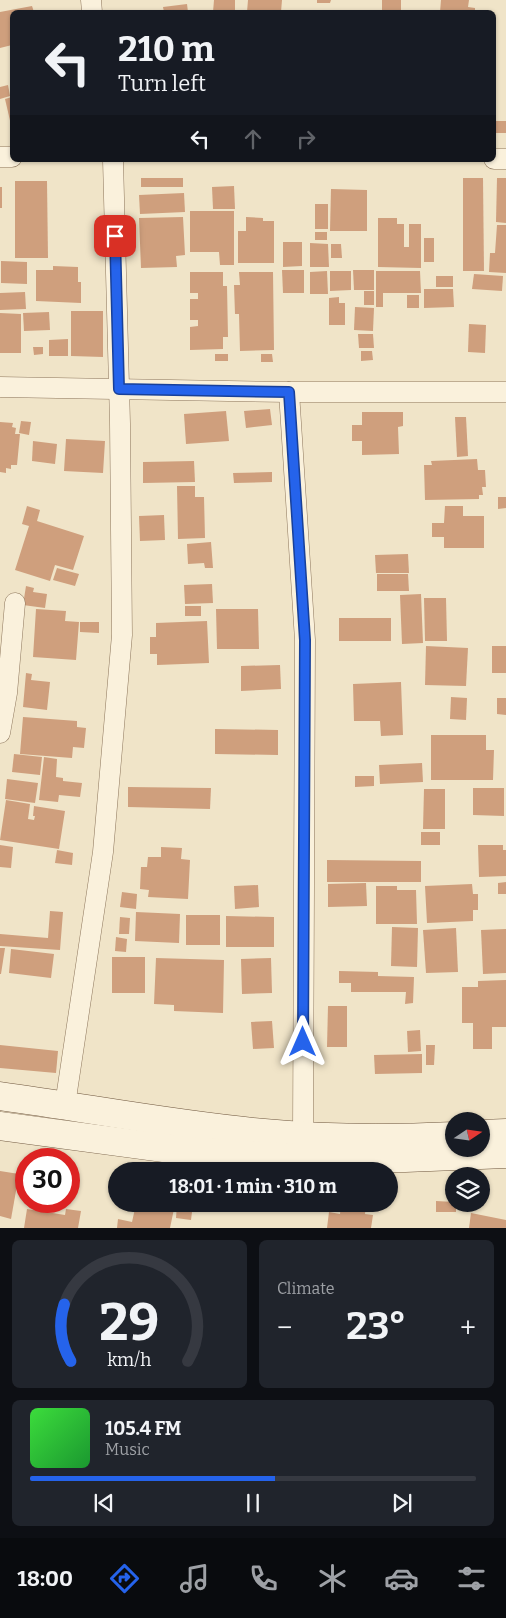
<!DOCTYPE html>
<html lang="en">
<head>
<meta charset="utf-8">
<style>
  :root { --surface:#171b24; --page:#20242c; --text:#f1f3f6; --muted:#9ea1a6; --line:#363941; --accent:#2563eb }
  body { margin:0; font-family:Bitter,serif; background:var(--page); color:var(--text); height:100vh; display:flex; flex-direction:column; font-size:19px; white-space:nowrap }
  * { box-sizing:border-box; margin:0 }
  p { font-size:16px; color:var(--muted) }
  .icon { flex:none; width:28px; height:28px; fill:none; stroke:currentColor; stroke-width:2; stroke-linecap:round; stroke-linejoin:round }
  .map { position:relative; height:1228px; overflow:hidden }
  .side { display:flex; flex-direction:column; gap:12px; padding:12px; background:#0d0f14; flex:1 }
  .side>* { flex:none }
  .top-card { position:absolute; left:10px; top:10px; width:486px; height:152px; border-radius:8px; box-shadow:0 1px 4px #0004; background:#171b24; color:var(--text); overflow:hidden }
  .needle { width:32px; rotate:77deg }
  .tools { position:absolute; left:445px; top:1112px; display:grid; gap:10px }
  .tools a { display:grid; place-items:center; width:45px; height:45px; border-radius:50%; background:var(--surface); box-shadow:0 1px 4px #0004; font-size:25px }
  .speed { position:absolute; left:15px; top:1148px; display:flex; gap:10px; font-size:25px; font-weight:700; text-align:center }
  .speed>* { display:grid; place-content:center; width:65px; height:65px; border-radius:50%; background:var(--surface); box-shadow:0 1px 4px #0004; line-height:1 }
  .speed .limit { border:8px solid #d22; background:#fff; color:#111 }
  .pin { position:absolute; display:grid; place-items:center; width:42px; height:42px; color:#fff; margin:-21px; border-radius:10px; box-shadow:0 2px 8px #0006 }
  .me { position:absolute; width:55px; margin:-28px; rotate:0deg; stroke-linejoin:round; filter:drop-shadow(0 0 4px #0008) }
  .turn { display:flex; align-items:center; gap:18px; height:105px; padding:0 25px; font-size:22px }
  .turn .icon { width:65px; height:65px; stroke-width:2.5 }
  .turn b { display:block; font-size:35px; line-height:42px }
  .lanes { display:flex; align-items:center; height:48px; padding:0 25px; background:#0003; justify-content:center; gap:25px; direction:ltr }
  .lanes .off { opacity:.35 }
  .big { font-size:38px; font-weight:700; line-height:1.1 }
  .side .widget { flex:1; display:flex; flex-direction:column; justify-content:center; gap:8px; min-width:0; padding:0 18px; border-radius:8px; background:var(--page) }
  .side .dial { align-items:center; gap:0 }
  .dial svg { height:130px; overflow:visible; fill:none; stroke:var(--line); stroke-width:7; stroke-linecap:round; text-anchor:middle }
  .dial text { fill:var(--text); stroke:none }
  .song { display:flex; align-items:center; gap:15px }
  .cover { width:60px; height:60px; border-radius:8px; background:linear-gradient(135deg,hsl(120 70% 55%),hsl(130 70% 35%)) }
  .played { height:5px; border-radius:2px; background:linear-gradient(90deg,var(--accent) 55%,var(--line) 55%) }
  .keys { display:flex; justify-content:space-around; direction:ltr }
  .heat { display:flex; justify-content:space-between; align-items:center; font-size:28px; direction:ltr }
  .side .tiles { flex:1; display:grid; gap:12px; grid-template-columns:1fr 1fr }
  .widget:last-child { grid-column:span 2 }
  .trip { position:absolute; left:108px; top:1162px; width:290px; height:50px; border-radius:25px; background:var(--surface); box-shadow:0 1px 4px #0004; font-weight:700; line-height:50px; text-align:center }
  .tab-bar { display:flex; height:80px; justify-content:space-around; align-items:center; background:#090b0e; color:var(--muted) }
  .tab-bar .icon { width:35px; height:35px }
  .tab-bar .selected { color:var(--accent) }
  .tab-bar b { font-size:22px; color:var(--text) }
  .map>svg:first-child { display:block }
</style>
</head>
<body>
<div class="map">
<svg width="506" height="1228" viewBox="0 0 506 1228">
  <rect width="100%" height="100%" fill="#f0e4c8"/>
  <g fill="#cf9f7d">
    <path d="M214,0H235V12H213Z"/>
    <path d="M248,0H282L281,12H247Z"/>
    <path d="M317,0H331L330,3H317Z"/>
    <rect x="382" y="0" width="19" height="12"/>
    <path d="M441,0H469L468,7L475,8V12H440Z"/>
    <path d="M187,4L188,12H164L163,7Z"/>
    <path d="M32,6L34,12H12V45L0,48V12Z"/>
    <path d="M8,85L10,96L0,99V87Z"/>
    <path d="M12,97V129L5,99Z"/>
    <rect x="495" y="121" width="11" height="12"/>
    <rect x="141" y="178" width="42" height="9"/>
    <path d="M463,178H483L484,271H463Z"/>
    <path d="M497,178H506V223L496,222Z"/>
    <path d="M15,181H47L48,258H15Z"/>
    <path d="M234,186L235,209H213L212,187Z"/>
    <rect x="0" y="187" width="2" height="21"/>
    <path d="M331,189L367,190V231H330Z"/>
    <path d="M184,193L185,212L140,214L139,195Z"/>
    <rect x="315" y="204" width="13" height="25"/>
    <path d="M190,211H234V265H220L219,252H190Z"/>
    <path d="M183,217L185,255L176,256L177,267L141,268L139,218Z"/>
    <path d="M246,217L263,218V221H274V263H238V231H246Z"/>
    <path d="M378,218H397V224H404V247H409V224H421V268L378,267Z"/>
    <path d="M497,225H506V273L489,272L490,253H495Z"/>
    <rect x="315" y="232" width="12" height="8"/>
    <rect x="424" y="238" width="10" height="24"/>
    <path d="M283,242H302V266L283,267Z"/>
    <path d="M310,243L328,244L329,267H310Z"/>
    <path d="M331,244H341L342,258H331Z"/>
    <path d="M1,261L27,262V284L1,283Z"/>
    <path d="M53,266L78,267V282H81V303L36,301V270H53Z"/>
    <path d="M282,270H304V293H283Z"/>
    <path d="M353,270H374V290H354Z"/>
    <path d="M327,271L328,294H310V272Z"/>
    <path d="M330,271H351V290L330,291Z"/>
    <path d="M376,271H420L421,293H383V307H376Z"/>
    <path d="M190,272H223V286H227L228,337H223V349L190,350V327L198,326V320H190V299H198V293H190Z"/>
    <path d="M239,272H273L274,350L240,351L239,314H235L234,285H240Z"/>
    <path d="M474,274L503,276L502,291L472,289Z"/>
    <rect x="436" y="276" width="17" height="11"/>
    <path d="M424,289H453L454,307L424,308Z"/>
    <rect x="364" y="291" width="10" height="14"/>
    <path d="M25,292L26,309L0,310V293Z"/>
    <rect x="407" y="295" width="12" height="13"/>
    <path d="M339,297V303H345V325H329V298Z"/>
    <path d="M355,307L374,308L373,331L354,330Z"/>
    <path d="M71,311H103V357L71,356Z"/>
    <path d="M49,312L50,330L24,331L23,313Z"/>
    <path d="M0,313L21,314V353H0Z"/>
    <path d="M469,324L486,325L485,353L468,352Z"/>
    <path d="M358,334H373L374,348H359Z"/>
    <path d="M68,339V356H49V340Z"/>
    <path d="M33,347H43V354L34,355Z"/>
    <path d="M361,351H372L373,360L361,361Z"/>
    <rect x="215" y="354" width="13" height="7"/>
    <path d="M261,354H272L273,362H261Z"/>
    <path d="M270,409L272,425L246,428L244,411Z"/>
    <path d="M226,411L229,441L186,444L184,414Z"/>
    <path d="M362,412H403V426L398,427L399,454L362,455V441H352V425H362Z"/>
    <path d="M455,417H466L468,456L457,457Z"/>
    <path d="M21,421L31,422L29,435L19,433Z"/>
    <path d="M0,422L13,423L12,427L16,428L15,434H20L17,465H11V469L6,468V473L0,472Z"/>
    <path d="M66,439L105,441L103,473L64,471Z"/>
    <path d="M33,441L57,444L55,464L32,461Z"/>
    <path d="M477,459L478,470H485L486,487H482L483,495H479V499L425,500L424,465H432L431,461Z"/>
    <path d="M194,461L195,482L143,483V462Z"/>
    <path d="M272,472V482L234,483L233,473Z"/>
    <path d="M177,486H195V497H204L205,538L178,539Z"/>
    <path d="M498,497H506V508L498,509Z"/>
    <path d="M27,506L40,510L37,521L84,536L73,570L55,565L50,581L15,570L29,526L22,524Z"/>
    <path d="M445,506H463V516H484V548H444V537H432V523H444Z"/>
    <path d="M164,515L165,540L140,541L139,516Z"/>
    <path d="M211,542L213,568H205L204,563L188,564L187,544Z"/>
    <path d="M408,554L409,573H376L375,555Z"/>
    <path d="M57,568L79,574L75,586L53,580Z"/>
    <path d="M377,574H408L409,591H377Z"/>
    <path d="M212,584L213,603L185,604L184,585Z"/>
    <path d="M26,586L34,588L33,592L47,594L45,608L23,605Z"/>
    <path d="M421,594L423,643L402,644L400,595Z"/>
    <path d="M424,598H446L447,641H425Z"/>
    <rect x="185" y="606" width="16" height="10"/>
    <path d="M36,609L66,611L65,621L79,622L76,660L33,657Z"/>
    <path d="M216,609H258L259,649H217Z"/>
    <rect x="339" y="618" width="52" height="23"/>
    <path d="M207,621L209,663L157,665V654H150V637H156V623Z"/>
    <path d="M80,622H99V633L80,632Z"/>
    <path d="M426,646L468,648L466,686L425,685Z"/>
    <rect x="492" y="646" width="14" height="27"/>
    <path d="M280,665L281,689L241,691V666Z"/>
    <path d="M26,673L32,674L31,680L50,682L47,710L23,707Z"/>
    <path d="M401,682L403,735L381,736L380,721H354L353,684Z"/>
    <path d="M451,697L467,698L466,720L450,719Z"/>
    <path d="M497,698H506V715L497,714Z"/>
    <path d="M23,717L77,721V727L86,728L84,748L73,747L72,758L20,754Z"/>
    <path d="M215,729L278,730V755L215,754Z"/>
    <path d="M431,735H486V750H494L493,780H431Z"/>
    <path d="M14,754L42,757L40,775L12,772Z"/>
    <path d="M44,757L57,759L56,777L63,778V781L82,783L80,797L59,795L58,802L39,800Z"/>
    <path d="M422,763L423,782L380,784L379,765Z"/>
    <path d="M355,776H374V786L355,787Z"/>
    <path d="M7,779L38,783L35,803L5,799Z"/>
    <path d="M128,787L211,788L210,809L128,807Z"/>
    <path d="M473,788H504V816L473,815Z"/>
    <path d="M424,789H445V829H423Z"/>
    <path d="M6,800L30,804L28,819L34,820L35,816H33L34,806L65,811L59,849L0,840Z"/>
    <rect x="421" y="832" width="19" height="13"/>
    <path d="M0,845L13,847L11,868L0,867Z"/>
    <path d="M478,845H503V850H506V876L479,877Z"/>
    <path d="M161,847L182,848L181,859L190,860L188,899L148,897L149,890L140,889L141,867H147L148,857H161Z"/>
    <path d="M57,850L73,853L72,865L55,863Z"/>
    <path d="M327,860L421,861V882H327Z"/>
    <path d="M506,882V894H498V883Z"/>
    <path d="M366,883L367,906L328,907V884Z"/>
    <path d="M472,884L473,894H478V910H473V921L427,923L425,886Z"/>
    <path d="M258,885L259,907L235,909L234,886Z"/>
    <path d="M376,886H397V890H416L417,924H376Z"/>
    <path d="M122,892L137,894L136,909L120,907Z"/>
    <path d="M50,911L63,912L60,950L0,946V934L48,938Z"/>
    <path d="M136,912L180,914L179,943L135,941Z"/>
    <rect x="186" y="915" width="34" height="30"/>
    <path d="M226,916L274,917V947H226Z"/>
    <path d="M120,917L130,918L129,934H119Z"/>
    <path d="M392,927L418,928L417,967L391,966Z"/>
    <path d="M456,928L458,972L426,973L423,930Z"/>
    <path d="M506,929V973L483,974L481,930Z"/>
    <path d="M116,937L127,939L126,952L115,951Z"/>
    <path d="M0,948H5L1,974H0Z"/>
    <path d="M11,949L54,954L51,978L9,973Z"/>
    <rect x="112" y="957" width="33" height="36"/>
    <path d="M156,958L224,960L223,1013L174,1011V1005L154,1004Z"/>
    <path d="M271,958L272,993L242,994L241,959Z"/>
    <path d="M339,971L378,972V976L414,977L413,1003L405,1004L406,992H351V983H339Z"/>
    <path d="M506,980V1027H492V1049H473V1023H462V987H478V981Z"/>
    <path d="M328,1006H347V1047H327Z"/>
    <path d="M272,1021L274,1048L253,1049L251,1022Z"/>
    <path d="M420,1030L421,1051L408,1052L407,1031Z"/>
    <path d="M0,1045L58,1051L56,1073L0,1068Z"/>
    <path d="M426,1045H435L434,1065H426Z"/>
    <path d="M422,1054V1073L375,1074L374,1055Z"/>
    <path d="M0,1171L19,1174L11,1219L0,1216Z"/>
    <path d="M436,1201L454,1202V1204H456V1212H436Z"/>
    <path d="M136,1204H175L170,1228H117L118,1219L132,1222Z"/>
    <path d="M177,1204H193L191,1220L176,1218Z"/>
    <path d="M341,1204H366L365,1214L373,1215L371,1228H327L329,1212L340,1214Z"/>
    <path d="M27,1209L65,1215L66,1209L81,1211L78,1228H24Z"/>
    <path d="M471,1213L506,1220V1228H469Z"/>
  </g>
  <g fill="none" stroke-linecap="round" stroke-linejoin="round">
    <defs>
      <g id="street">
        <path d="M91,0L92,12"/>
        <path d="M0,157H12"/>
        <path d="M494,159H506"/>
        <path d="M0,387L289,392H506"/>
        <path d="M289,392L305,640L303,1136"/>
        <path d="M0,733L7,693L15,603"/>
        <path d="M65,1105L103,852L122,635L120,423L113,160"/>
      </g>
      <g id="secondary">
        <path d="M0,1096C88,1108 175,1125 264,1133C327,1139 391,1139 454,1136"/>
        <path d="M0,1126L186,1151L296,1158H405L506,1154"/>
        <path d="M481,1134L506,1133"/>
      </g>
    </defs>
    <use href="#street" stroke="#8d765c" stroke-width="21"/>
    <use href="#secondary" stroke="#6f573f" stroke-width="29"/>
    <use href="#street" stroke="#faf1dc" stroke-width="20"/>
    <use href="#secondary" stroke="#faf1dc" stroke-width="28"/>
  </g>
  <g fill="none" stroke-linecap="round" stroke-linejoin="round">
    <defs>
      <path id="route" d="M115,236L119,389L289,392L305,640L303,1042"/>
    </defs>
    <use href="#route" stroke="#184099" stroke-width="12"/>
    <use href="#route" stroke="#2563eb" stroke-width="9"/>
  </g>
</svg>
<div class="tools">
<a><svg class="needle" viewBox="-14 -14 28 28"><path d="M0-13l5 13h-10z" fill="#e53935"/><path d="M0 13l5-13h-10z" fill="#9ea1a6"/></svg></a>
<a><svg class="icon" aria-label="layers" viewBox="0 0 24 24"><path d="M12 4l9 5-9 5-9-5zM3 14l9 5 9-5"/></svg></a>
</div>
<div class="speed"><div class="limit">30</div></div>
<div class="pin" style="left:115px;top:236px;background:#d93025"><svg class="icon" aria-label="arrive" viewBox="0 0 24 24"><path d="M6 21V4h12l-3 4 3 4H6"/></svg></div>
<svg class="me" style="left:303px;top:1042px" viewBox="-20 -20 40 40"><path d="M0-17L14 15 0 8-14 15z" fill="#2563eb" stroke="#fff" stroke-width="4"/></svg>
<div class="trip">18:01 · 1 min · 310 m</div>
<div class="top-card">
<div class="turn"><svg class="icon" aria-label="left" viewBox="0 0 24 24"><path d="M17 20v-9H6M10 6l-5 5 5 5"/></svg><div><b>210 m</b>Turn left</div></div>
<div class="lanes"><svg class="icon" aria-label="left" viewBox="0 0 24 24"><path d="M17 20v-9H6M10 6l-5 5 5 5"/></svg><svg class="icon off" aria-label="ahead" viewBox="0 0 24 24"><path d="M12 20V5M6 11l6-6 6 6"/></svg><svg class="icon off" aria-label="right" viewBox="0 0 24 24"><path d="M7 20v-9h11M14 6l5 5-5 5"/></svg></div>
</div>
</div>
<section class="side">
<div class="tiles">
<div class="widget dial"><svg viewBox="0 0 100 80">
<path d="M14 69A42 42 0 1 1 86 69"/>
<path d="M14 69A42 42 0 0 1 10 34" stroke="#2563eb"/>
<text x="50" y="56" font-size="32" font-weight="700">29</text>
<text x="50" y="72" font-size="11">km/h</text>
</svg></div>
<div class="widget"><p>Climate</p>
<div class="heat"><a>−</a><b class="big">23°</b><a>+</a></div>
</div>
<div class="widget">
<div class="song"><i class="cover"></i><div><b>105.4 FM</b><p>Music</p></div></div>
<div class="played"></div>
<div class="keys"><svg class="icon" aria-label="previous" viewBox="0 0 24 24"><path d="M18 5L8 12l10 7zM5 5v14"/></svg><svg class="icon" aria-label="pause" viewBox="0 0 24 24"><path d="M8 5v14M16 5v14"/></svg><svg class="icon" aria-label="next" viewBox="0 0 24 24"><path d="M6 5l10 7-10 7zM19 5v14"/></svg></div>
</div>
</div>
</section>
<nav class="tab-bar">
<b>18:00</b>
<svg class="icon selected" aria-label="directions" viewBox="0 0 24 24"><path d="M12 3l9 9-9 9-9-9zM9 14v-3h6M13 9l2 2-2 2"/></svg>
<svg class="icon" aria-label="music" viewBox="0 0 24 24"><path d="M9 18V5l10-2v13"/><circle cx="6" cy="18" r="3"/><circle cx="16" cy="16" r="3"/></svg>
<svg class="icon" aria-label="phone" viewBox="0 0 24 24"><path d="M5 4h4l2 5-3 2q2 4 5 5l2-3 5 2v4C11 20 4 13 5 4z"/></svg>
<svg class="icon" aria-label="climate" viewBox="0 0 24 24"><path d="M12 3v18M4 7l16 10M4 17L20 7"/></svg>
<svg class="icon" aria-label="car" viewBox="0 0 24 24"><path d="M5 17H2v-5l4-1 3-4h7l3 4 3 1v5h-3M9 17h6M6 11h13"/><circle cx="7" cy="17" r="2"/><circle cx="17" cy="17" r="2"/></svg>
<svg class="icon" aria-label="filters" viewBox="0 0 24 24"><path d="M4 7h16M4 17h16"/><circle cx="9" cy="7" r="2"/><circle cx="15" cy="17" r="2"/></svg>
</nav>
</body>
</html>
